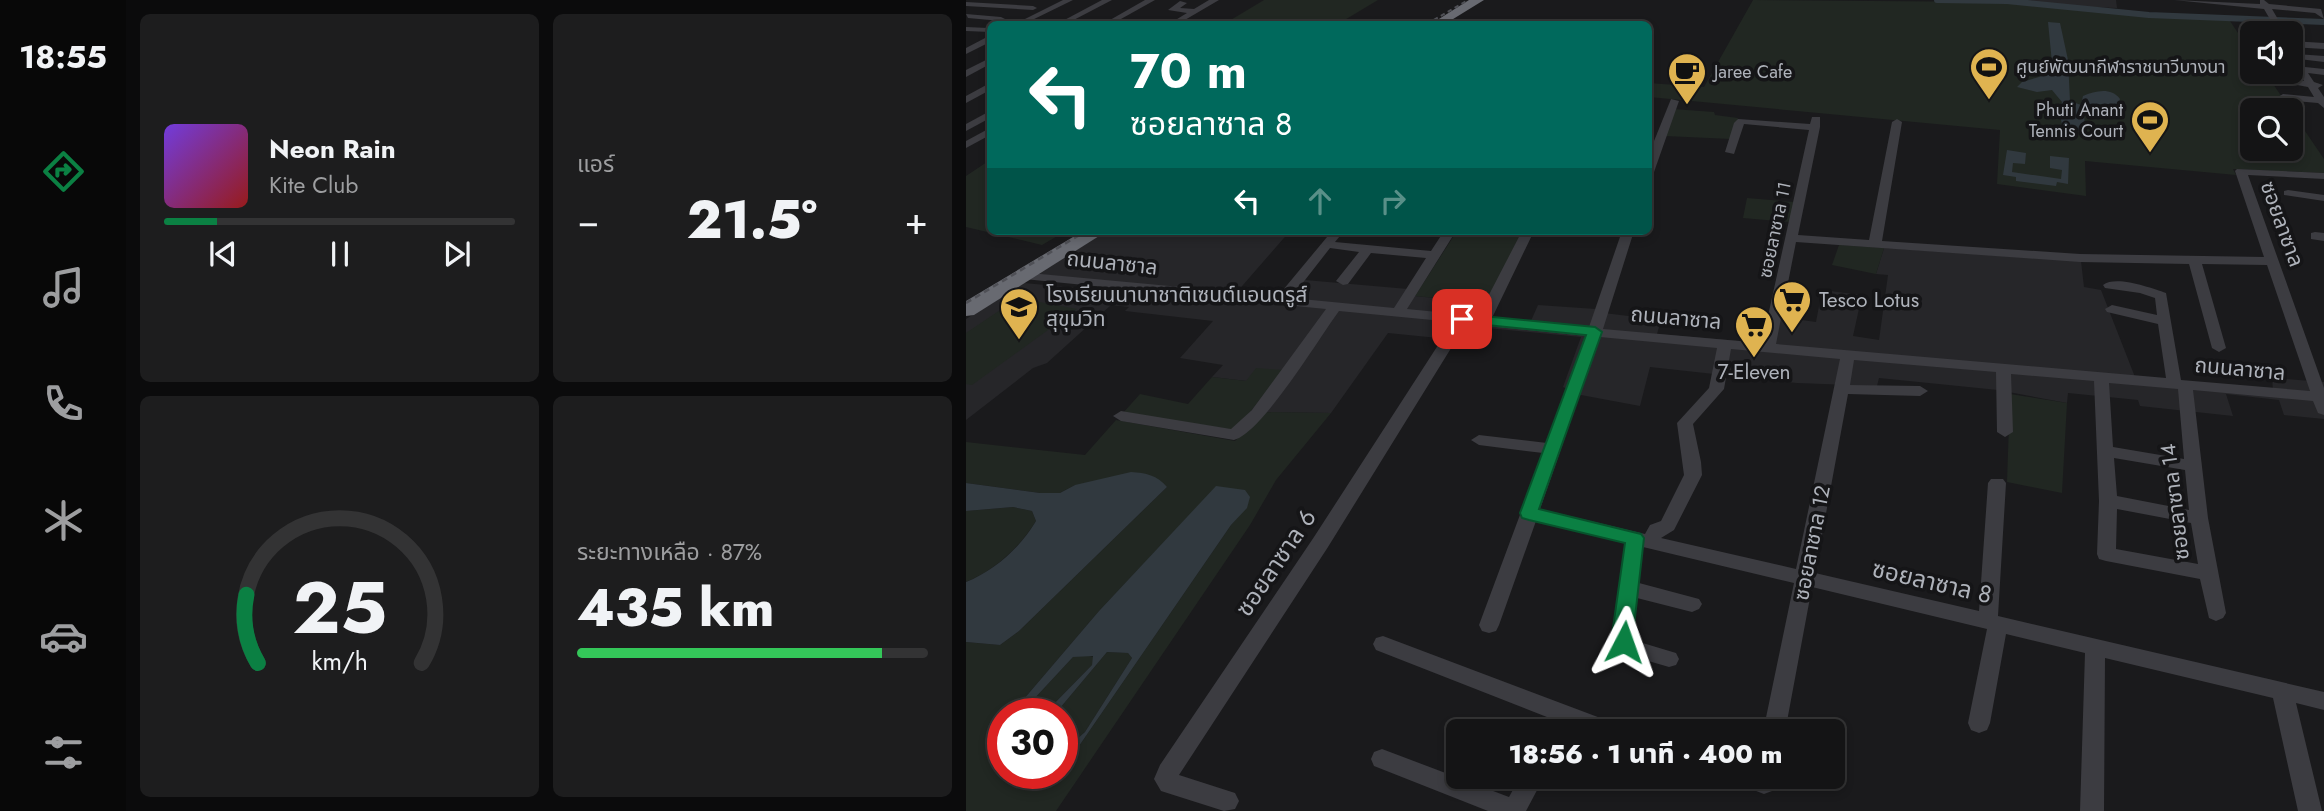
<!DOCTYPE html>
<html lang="th">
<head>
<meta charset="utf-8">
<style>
  :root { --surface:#141415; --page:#1d1d1e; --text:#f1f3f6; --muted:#9d9ea0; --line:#333334; --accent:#0b8043 }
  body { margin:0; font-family:Jost,"Noto Sans Thai",sans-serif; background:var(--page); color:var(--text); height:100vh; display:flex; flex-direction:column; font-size:26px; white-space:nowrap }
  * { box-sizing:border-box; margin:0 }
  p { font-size:23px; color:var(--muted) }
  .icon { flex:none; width:38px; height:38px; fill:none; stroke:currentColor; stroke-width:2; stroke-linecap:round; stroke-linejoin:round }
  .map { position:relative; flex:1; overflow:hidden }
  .side { display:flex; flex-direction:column; gap:14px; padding:14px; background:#0b0b0c; width:840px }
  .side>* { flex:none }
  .hud { position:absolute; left:21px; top:21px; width:665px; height:214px; border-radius:10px; box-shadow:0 4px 10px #0003,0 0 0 2px var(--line); background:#00695c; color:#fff; overflow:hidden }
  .buttons { position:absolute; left:1274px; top:21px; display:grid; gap:14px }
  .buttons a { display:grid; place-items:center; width:63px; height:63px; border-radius:10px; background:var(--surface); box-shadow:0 4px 10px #0003,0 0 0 2px var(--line); font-size:35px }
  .speed { position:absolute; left:21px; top:698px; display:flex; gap:14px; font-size:35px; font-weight:700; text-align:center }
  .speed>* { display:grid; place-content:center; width:91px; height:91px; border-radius:50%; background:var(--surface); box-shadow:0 4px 10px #0003,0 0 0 2px var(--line); line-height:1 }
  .speed .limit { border:10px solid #d22; background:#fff; color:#111 }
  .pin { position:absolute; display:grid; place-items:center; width:60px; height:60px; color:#fff; margin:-30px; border-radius:14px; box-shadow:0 4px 10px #0006 }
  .me { position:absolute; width:77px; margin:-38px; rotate:4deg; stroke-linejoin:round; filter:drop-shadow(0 0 5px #0008) }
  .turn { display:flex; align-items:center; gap:24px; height:147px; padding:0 28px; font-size:32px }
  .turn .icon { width:91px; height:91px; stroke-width:2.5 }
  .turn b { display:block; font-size:49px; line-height:60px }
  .lanes { display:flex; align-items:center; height:66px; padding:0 28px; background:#0003; justify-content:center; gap:35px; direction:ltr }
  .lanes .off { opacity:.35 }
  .big { font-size:52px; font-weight:800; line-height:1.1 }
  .side .card { flex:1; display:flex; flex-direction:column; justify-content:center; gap:10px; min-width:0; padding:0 24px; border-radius:10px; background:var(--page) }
  .side .dial { align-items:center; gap:0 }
  .dial svg { height:182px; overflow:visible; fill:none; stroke:var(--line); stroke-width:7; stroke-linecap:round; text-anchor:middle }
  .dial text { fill:var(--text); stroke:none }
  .song { display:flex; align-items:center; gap:21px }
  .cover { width:84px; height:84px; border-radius:10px; background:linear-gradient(135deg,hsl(260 70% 55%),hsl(0 70% 35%)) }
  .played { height:7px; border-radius:4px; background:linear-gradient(90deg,var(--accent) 15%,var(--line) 15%) }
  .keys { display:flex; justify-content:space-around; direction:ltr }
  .heat { display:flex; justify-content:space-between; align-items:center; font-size:38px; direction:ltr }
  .charge { height:10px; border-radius:5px; background:linear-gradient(90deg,#34c759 87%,var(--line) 0) }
  .side .tiles { flex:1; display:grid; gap:14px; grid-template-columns:repeat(2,1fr) }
  .trip { position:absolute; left:480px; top:719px; width:399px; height:70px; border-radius:10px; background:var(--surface); box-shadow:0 4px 10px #0003,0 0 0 2px var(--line); font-weight:800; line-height:70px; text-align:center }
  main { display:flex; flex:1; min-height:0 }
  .dock { display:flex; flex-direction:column; width:126px; justify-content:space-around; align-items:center; background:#080808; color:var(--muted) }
  .dock .icon { width:49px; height:49px }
  .dock .current { color:var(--accent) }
  .dock b { font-size:32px; color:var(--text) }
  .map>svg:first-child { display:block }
</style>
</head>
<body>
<main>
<nav class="dock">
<b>18:55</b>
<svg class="icon current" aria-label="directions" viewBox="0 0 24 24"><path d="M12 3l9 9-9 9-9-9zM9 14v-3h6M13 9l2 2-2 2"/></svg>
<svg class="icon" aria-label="music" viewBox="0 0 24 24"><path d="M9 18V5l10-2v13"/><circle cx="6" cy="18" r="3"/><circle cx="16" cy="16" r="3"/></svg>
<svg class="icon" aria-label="phone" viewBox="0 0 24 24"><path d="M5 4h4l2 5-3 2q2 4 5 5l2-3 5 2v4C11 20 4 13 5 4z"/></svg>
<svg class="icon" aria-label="climate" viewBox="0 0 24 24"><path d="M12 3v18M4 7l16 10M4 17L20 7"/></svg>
<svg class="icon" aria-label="car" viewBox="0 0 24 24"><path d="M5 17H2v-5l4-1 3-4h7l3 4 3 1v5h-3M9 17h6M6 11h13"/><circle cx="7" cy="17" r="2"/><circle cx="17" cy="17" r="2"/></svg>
<svg class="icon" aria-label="filters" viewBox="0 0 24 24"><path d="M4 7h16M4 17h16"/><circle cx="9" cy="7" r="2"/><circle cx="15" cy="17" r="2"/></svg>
</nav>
<section class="side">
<div class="tiles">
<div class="card">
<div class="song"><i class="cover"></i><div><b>Neon Rain</b><p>Kite Club</p></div></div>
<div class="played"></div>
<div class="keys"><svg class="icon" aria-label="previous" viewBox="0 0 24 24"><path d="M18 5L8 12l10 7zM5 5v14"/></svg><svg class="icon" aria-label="pause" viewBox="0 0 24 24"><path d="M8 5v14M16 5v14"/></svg><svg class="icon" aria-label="next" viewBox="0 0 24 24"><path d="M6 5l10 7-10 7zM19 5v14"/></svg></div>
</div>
<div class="card"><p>แอร์</p>
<div class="heat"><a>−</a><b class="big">21.5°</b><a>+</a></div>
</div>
<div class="card dial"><svg viewBox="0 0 100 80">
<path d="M14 69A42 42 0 1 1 86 69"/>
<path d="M14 69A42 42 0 0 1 9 39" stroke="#0b8043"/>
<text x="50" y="56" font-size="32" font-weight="700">25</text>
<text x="50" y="72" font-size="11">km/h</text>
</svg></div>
<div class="card"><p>ระยะทางเหลือ · 87%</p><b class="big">435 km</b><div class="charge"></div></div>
</div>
</section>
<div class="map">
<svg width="1358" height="811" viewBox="0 0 1358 811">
  <rect width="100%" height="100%" fill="#1a1a1c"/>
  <g fill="#262629">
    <path d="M1047,0H1150L1151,8L1095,6Z"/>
    <path d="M138,231H324L270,293L323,299L339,280L442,289L439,295L521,303L514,317L564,323L572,305L630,309L638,313L695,320L691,334L809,344L813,317L850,322L856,290L896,295L887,336L913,340L922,275L910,274L918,248L1115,261L1118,287L1135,290L1169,377L1307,390L1306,378L1358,382V419L1318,415L1313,400L1260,394L1267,416L1174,406L1172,400L1102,393L1101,403L1032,390L913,378L911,386L831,383L684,367L674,406L615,395L597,387L615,337L500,326L492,340L422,333L365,413L286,412L280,381L246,377L257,365L214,358L247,321L159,311L163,307L145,305L81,363L67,368L0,420V319L58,283L264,302L269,294L69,274Z"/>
  </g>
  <g fill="#212722" fill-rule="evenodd">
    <path d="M298,0H412L372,24H258Z"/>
    <path d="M787,0L1035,2L1182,17H1230L1264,21L1286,54V72H1299L1358,159V173L1267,169L1270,175L1119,161L1120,196L1031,184L1034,130L683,97L682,83L738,87ZM1286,110H1325V149H1286Z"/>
    <path d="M707,109L748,112L749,115L772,118L765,139L699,136Z"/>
    <path d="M24,160V231H100L76,245L0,227V176Z"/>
    <path d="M781,198L828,202L824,222L777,218Z"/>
    <path d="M491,231H556L521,303L449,296Z"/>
    <path d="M873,245L918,248L910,274L866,265Z"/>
    <path d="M52,298L111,309L6,385L0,384V333Z"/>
    <path d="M290,368L317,370L270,430L157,413L174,394L222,404L246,377L280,381Z"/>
    <path d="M1044,394L1101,403L1096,493L1041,482Z"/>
    <path d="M296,412L365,413L310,480L284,525L90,811H0V642L34,645L53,631L201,487L109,485L94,493H74L0,483V442L119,455L150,420L269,441ZM250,487L280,508L265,525L113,746L96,757V774H37V737L33,736L37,714H45L133,611Z"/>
    <path d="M47,507L66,511L70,521C54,547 28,571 0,582V511Z"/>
    <path d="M141,652L162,653L166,658L119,732L111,739L96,736V714H89Z"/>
    <path d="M119,655L128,657L126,665L78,714H54L107,657Z"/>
  </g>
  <g fill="#31393f">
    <path d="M1082,22L1094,23L1102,60L1104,101L1115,105L1117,96C1129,91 1145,87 1154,99L1152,105L1130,104L1118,111L1119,132L1097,130L1093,109L1096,102L1086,90L1071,92L1051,87L1056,82L1087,73Z"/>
    <path d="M1041,150L1060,153L1059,164L1047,163L1046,172L1095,179L1096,170L1084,168V156L1103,158L1102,184L1091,182L1090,186L1050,181V177L1037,175Z"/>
    <path d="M165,472C180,473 191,475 201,487L53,631L34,645L0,642V582C28,571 55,547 70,521L66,511L47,507L0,511V483L74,493H94L109,485Z"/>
    <path d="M250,486L279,490L284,497L281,508L265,525L113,746L96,757V736L111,739L119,732L166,658L162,653L141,652L89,714H78L126,665L127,656L107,657L54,714H45L133,611Z"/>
  </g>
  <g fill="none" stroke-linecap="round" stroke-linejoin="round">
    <path stroke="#31393f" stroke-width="6" d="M971,0L1041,1L1183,15L1358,22"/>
    <g fill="#3c3c41" fill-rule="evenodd">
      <path d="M97,0H107L58,24H49Z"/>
      <path d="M136,0H146L100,24H91Z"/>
      <path d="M179,0H189L146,24H137Z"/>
      <path d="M243,0H253L212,24H203L221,13L202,10L214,1L221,3L214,8L228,9Z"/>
      <path d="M1208,0L1294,4V0H1298L1303,4L1355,9L1358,19L1349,13L1306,9L1320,33H1312L1298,9Z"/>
      <path d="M0,2L67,6L71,8L67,10L0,6Z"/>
      <path d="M0,14L35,17L39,19L35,21L2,18Z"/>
      <path d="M0,27L22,28L24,32L0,31Z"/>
      <path d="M21,37H24V42L0,54V48Z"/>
      <path d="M1325,41L1358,43V49L1325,47Z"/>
      <path d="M1325,50L1330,54L1358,56V62L1333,59L1339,67L1358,69V75L1342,73L1348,82L1357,85L1352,88L1358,97V108L1352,103L1317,100L1312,97L1317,94L1348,97L1342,87L1315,82L1320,79L1338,81L1333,72L1325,69L1329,66L1325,60Z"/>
      <path d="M24,58V64L0,77V70Z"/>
      <path d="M24,83V90L0,103V96Z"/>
      <path d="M705,99L713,101L688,172L682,175V156Z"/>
      <path d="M24,111V118L0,131V124Z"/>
      <path d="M846,117H854V127L832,235L903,240L926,122L931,119L936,122L916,241L1114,254L1298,257L1269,171L1271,169L1358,173V179L1282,175L1358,388V415L1352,413L1347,401L1227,390L1242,518L1260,613L1257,618L1250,621L1243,618L1234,579L1140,561L1133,559L1131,554L1133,501L1128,381L1045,374L1047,432L1039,437L1031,432L1030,372L888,360L884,385L954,386L962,391L954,396L882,394L849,573L1013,611L1022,483L1025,479H1037L1040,483L1032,616L1358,692V710L1330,703L1356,811H1332L1307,698L1139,658L1138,811H1114L1119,653L1040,634L1024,723L1021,730L1013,733L1005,730L1002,723L1021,629L846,587L819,732H797L828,583L677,547L673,583L733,599L736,604L733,609L726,612L671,598L667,635L670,641L710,653L713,659L710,665L703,667L655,653L647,635L659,542L570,521L533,625L530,631L523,633L516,631L513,625L577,453L513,445L505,440L513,435L581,443L620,336L500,324L362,547L213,775L269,793L273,801L269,809L258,811L195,791L188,779L194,765L348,537L487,322L373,311C353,338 296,433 268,440L155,421L147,416L155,411L265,429L286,410L360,309L58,279L51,275L53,272L312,296L366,231H378L369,242L465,251L478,231H490L441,309L512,316L556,231H568L526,318L623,327L656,231H668L637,329L796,343L843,130L778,124L768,154L759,152L768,123L772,119L844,124ZM830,242L1114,262L1223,264L1246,348L1253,352L1260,348L1236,264L1301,265L1344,391L1215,380L1200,293C1185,288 1150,275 1137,285L1139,288L1174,293L1189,298L1191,315L1146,305L1139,309L1141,312L1192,324L1200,378L810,344ZM364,248L393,252L370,281L377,285L382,284L405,253L460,258L428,308L325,298ZM634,337L751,348L743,388L711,423L718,475L695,521L684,525L679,534L574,509ZM765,349L874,359L830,569L695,538L708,530L736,475L735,462L727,424L758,389ZM1143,383L1212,389L1218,459L1147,447ZM1148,458L1219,470L1223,510L1151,496ZM1151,509L1225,523L1232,564L1150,549Z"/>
      <path d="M24,128V135L0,148V141Z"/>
      <path d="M1322,190L1358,195V201L1318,195V191Z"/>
      <path d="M1349,232L1358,233V241L1345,239V233Z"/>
      <path d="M417,636L653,725L656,732H618L605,726L602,732H580L586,719L410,650L407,644L410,638Z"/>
      <path d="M416,749L543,797L554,777H578L560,811H522L408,766L405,759L408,752Z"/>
      <path d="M768,777H811L806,791L798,794L772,784Z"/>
    </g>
    <g fill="#686a71" fill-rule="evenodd">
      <path d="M503,0H518L479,24H465Z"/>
      <path d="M117,231H141L8,315L0,316V301Z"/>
    </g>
    <path stroke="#4f5056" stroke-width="2" stroke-dasharray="4.5 3.5" stroke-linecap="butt" d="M461,24L502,0"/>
    <path stroke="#4f5056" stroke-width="2.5" stroke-dasharray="6 4.5" stroke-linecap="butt" d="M0,303L120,231"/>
  </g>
  <path fill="#0b8043" stroke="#07532c" stroke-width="2" d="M496,314L629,327L636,332L573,509L675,534L678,538L667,635L669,642L665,648L658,651L651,648L646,635L659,543L563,520L556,518L554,513L620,335L491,322V316Z"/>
  <defs>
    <symbol id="stadium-pin" viewBox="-11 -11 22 30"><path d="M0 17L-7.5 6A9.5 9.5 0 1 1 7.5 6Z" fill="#dfb350" stroke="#151517"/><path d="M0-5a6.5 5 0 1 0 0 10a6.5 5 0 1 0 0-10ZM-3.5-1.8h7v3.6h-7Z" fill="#111"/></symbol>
    <symbol id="cafe-pin" viewBox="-11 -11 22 30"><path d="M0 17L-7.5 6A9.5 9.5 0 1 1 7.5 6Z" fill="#dfb350" stroke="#151517"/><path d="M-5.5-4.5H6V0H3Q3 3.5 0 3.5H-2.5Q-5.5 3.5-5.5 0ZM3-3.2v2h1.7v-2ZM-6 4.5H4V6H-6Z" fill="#111"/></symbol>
    <symbol id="supermarket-pin" viewBox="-11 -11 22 30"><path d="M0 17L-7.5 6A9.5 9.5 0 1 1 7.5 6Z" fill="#dfb350" stroke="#151517"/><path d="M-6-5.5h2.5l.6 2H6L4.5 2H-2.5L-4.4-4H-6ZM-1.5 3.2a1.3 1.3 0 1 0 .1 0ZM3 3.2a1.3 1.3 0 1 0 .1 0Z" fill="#111"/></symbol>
    <symbol id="school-pin" viewBox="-11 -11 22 30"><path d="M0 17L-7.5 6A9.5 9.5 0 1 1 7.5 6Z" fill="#dfb350" stroke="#151517"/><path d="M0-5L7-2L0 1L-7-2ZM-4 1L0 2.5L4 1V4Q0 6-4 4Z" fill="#111"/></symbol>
  </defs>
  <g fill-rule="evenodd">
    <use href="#stadium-pin" x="1001" y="45" width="44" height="60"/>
    <use href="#cafe-pin" x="699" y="50" width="44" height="60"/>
    <use href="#stadium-pin" x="1162" y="98" width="44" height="60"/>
    <use href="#supermarket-pin" x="804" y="278" width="44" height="60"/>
    <use href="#school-pin" x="31" y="285" width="44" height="60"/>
    <use href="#supermarket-pin" x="766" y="303" width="44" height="60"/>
  </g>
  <g text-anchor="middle" stroke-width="7" stroke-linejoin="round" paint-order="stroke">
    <g font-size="18" fill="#aeb2ba" stroke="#151517" text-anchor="start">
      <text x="1050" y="73">ศูนย์พัฒนากีฬาราชนาวีบางนา</text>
      <text x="748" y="78">Jaree Cafe</text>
      <text x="1157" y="116" text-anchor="end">Phuti Anant<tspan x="1157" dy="21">Tennis Court</tspan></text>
    </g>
    <g font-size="18" fill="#aeb2ba" stroke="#151517">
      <text transform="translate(809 230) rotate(-78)" y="6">ซอยลาซาล 11</text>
    </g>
    <g font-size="21" fill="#aeb2ba" stroke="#151517">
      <text transform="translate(1316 224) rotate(70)" y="7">ซอยลาซาล</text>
      <text transform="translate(146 263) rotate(6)" y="7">ถนนลาซาล</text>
      <text transform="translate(710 318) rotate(5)" y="7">ถนนลาซาล</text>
      <text transform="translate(1274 369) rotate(5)" y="7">ถนนลาซาล</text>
      <text transform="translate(1209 502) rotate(-97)" y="7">ซอยลาซาล 14</text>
      <text transform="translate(846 543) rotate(-79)" y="7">ซอยลาซาล 12</text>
    </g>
    <g font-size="21" fill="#aeb2ba" stroke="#151517" text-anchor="start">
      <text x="80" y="302">โรงเรียนนานาชาติเซนต์แอนดรูส์<tspan x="80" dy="24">สุขุมวิท</tspan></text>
      <text x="853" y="307">Tesco Lotus</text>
      <text x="788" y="379" text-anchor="middle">7-Eleven</text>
    </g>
    <g font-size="24" fill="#aeb2ba" stroke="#151517">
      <text transform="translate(310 563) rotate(-56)" y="8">ซอยลาซาล 6</text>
      <text transform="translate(966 582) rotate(13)" y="8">ซอยลาซาล 8</text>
    </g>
  </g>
</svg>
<div class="buttons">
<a><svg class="icon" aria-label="sound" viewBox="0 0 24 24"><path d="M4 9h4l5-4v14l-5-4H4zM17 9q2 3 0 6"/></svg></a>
<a><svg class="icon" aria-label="search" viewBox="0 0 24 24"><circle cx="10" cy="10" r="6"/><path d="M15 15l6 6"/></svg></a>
</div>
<div class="speed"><div class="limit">30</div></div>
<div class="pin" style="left:496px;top:319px;background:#d93025"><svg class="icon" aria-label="arrive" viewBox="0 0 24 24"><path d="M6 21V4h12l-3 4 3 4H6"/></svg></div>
<svg class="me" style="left:658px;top:642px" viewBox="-20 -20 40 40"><path d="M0-17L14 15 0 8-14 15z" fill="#0b8043" stroke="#fff" stroke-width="4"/></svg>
<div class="trip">18:56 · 1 นาที · 400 m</div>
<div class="hud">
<div class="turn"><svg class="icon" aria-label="left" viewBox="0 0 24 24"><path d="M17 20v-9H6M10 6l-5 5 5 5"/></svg><div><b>70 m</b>ซอยลาซาล 8</div></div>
<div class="lanes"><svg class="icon" aria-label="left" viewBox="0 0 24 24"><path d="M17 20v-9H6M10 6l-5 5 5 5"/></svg><svg class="icon off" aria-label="ahead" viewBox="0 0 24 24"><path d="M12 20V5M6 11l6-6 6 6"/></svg><svg class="icon off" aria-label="right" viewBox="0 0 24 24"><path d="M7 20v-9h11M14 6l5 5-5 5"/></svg></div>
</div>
</div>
</main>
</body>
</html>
